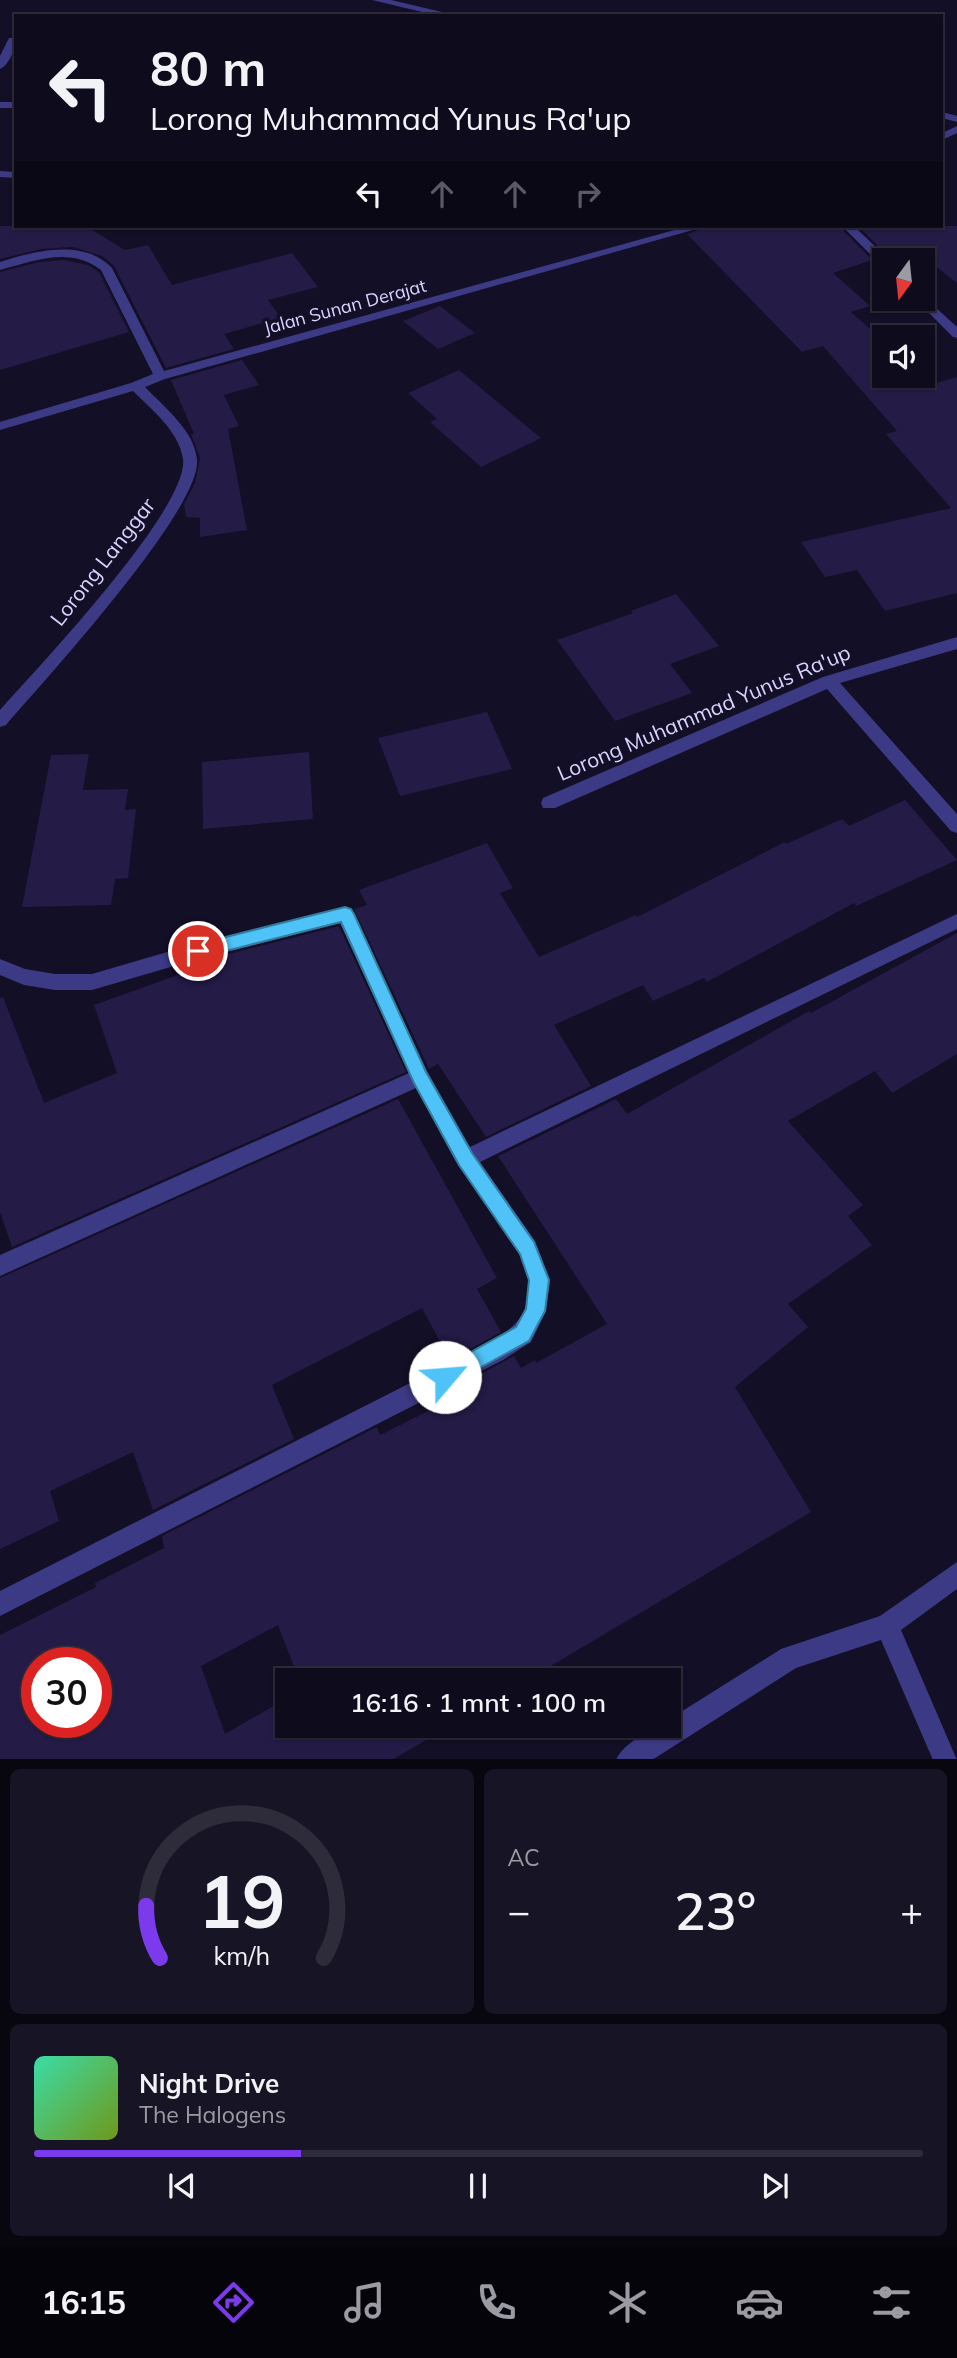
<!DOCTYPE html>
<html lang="id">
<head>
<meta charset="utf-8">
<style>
  :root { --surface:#0e0b1c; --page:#171425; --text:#f1f3f6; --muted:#9b9ba3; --line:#2e2b3b; --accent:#7c3aed }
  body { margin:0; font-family:Mulish,sans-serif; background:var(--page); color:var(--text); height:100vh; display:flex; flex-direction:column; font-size:26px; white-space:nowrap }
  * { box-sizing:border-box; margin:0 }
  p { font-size:23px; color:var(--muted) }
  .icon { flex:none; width:38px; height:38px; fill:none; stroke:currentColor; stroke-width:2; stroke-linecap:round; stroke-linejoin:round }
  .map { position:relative; height:1759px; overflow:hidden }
  .details { display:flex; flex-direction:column; gap:10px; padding:10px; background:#08060f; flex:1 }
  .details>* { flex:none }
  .top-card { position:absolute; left:14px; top:14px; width:929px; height:214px; border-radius:0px; box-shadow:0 2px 5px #0004,0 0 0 2px var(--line); background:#0e0b1c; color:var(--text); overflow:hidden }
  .needle { width:46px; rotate:195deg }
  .buttons { position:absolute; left:872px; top:248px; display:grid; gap:14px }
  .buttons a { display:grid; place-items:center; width:63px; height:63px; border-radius:0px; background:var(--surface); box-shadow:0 2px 5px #0004,0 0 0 2px var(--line); font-size:35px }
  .speed { position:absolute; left:21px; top:1647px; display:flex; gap:14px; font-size:35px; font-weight:700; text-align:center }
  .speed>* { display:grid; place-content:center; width:91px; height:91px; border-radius:50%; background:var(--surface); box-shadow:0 2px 5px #0004,0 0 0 2px var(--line); line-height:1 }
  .speed .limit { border:10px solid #d22; background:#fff; color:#111 }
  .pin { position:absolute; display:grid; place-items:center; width:60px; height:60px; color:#fff; margin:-30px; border:4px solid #fff; border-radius:50%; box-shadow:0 2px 7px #0007 }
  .me { position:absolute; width:77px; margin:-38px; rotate:63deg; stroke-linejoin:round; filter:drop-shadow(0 0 5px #0008) }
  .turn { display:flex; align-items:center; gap:24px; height:147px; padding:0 21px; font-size:32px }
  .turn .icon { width:91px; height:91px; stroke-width:2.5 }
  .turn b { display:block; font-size:49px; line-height:60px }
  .lanes { display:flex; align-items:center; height:66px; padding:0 21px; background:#0003; justify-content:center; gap:35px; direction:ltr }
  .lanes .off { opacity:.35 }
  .big { font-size:52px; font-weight:600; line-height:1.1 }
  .details .card { flex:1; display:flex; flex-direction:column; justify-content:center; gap:10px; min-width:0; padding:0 24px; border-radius:10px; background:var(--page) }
  .details .dial { align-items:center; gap:0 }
  .dial svg { height:182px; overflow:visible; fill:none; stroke:var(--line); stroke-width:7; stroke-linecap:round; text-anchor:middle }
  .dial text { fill:var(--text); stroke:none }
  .song { display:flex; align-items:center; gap:21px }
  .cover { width:84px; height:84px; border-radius:10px; background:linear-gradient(135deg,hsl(160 70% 55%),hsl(80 70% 35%)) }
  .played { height:7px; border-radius:4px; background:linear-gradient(90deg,var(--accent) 30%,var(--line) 30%) }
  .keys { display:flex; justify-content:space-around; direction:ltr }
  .heat { display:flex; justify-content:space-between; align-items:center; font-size:38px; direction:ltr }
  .details .tiles { flex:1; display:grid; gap:10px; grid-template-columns:1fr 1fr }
  .card:last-child { grid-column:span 2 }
  .trip { position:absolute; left:275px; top:1668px; width:406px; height:70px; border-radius:0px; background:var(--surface); box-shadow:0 2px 5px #0004,0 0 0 2px var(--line); font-weight:600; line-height:70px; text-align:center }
  .tabs { display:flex; height:112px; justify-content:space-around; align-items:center; background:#06040b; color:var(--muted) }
  .tabs .icon { width:49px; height:49px }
  .tabs .active { color:var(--accent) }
  .tabs b { font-size:32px; color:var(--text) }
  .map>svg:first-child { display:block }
</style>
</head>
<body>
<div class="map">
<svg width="957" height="1760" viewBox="0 0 957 1760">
  <rect width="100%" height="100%" fill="#130f26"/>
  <g fill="#241b47" fill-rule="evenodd">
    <path d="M0,226H86L125,250L148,245L172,285L292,253L318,287L268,300L281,318L224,334L234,349L166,368L114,266L102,256L73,247L42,249L0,259Z"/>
    <path d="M710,226H839L872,260L833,273L870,306L851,312L884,341V376L922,375L925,378L931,377L937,383L957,377V593L885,611L857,570L825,577L801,542L951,508L886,434L897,431L823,346L802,352L687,234Z"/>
    <path d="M858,226H957V283L911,247L887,255Z"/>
    <path d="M64,260L88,265L99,272L129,332L0,370V272L39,262Z"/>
    <path d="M440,306L475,333L438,349L403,321Z"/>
    <path d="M242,360L259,385L224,395L239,426L228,429L247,530L200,537V518L186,517L184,504L195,483L200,458L191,434H194L171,380Z"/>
    <path d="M459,370L541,438L481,467L430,422L437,419L408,393Z"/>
    <path d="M676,594L719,646L670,664L692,693L615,721L557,640L633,613L631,611Z"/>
    <path d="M487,712L512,769L400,796L378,738Z"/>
    <path d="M309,752L313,819L203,829L202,762Z"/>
    <path d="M89,754L83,790L128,789L125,810L136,809L128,878L115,879L111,905L22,907L51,755Z"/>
    <path d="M905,800L957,860L856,906L854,903L707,982L704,978L653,1001L643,985L554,1025L591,1086L486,1137L438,1064L429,1069L354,909L367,905L359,890L487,843L513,888L500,893L539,957L636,915L637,917L785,842L786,844L842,819L849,826Z"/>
    <path d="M339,926L406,1072L12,1247L0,1212V998L3,997L44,1103L117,1073L94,1005L186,972L185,969L220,956Z"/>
    <path d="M957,933V1054L892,1093L875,1071L788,1121L863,1205L848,1216L872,1245L788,1304L808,1327L735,1387L811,1512L527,1680H299L278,1625L201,1666L225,1734L287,1698V1726H450L392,1760H0V1635L96,1587L95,1583L164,1548L162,1536L377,1427L380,1435L466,1392L462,1384L514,1356L521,1368L535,1360L536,1363L607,1324L498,1156L616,1099L627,1114L809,1011L811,1013ZM37,1662H96V1722H37Z"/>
    <path d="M398,1099L497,1278L477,1289L501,1332L450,1360L422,1308L272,1385L294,1439L153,1510L133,1452L50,1491L59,1521L0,1549V1278Z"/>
  </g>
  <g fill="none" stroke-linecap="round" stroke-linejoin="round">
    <g fill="#3d3a85" fill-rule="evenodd">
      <path d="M372,0H391L459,16H439Z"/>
      <path d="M9,38H16C16,48 9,65 0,69V56Z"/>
      <rect x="0" y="102" width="16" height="6"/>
      <path d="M942,112L957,116V122L942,118Z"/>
      <path d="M957,126V133L942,140V133Z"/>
      <path d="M0,171L16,172V178L0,177Z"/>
      <path d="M689,226H707L165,379L145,387C164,407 194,430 197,459C203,508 42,683 6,725L0,727V710C36,670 190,507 183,459C179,431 152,410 133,391L0,430V422L131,383L153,374L101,270C70,246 34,261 0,270V262C34,251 84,238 112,268L164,371Z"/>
      <path d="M842,226H854L890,261L880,264Z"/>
      <path d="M922,295L957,327V338L953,337L918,302L916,299H922Z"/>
      <path d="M957,637V649L840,683L957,814V833L951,831L827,689L555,808H543L541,803L543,798L823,677Z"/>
      <path d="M345,907L351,909L427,1071L470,1147L957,914V929L480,1162L535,1241L550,1280L546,1311L531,1342L503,1360L0,1616V1591L487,1344C515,1327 529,1318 528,1282C528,1252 478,1194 460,1168C444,1142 431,1114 416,1088L0,1276V1255L409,1073L340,923L198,959L92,990H55L24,985L0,975V959L25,969L55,974H92L198,943Z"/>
      <path d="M957,1562V1589L901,1630L957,1760H933L881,1640L796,1668L652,1760H616C622,1745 652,1726 668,1726V1720L781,1649L880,1616Z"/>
    </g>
  </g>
  <path fill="#4fc3f7" stroke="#337fa1" stroke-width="2" d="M345,907L351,909L354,914L426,1072L472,1153L534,1242L549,1280L545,1311L529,1341L445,1387L438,1384L435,1377L438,1370L516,1327L526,1309L529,1280L520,1254L459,1165L414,1083L341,922L198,958L192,956L190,951L192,946L198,944Z"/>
  <g text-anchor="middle" stroke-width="7" stroke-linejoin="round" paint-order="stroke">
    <g font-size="18" fill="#d9d4ff" stroke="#130f26">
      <text transform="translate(345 307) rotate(-15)" y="6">Jalan Sunan Derajat</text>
    </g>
    <g font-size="21" fill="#d9d4ff" stroke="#130f26">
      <text transform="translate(103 562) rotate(-52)" y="7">Lorong Langgar</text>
      <text transform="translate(704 713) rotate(-23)" y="7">Lorong Muhammad Yunus Ra'up</text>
    </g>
  </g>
</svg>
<div class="buttons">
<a><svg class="needle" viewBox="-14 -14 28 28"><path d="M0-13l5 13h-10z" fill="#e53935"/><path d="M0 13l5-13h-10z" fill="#9b9ba3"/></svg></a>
<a><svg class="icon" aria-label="sound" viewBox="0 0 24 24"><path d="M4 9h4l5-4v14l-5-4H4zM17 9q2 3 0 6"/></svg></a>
</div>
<div class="speed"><div class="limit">30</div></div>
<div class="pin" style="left:198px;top:951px;background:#d93025"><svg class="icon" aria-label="arrive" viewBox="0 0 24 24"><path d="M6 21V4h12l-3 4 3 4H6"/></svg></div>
<svg class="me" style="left:445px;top:1377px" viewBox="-20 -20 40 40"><circle r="19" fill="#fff"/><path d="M0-13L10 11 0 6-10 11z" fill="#4fc3f7"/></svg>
<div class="trip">16:16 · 1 mnt · 100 m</div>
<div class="top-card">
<div class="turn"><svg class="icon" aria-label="left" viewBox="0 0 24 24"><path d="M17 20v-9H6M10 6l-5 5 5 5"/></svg><div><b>80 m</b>Lorong Muhammad Yunus Ra'up</div></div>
<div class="lanes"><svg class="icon" aria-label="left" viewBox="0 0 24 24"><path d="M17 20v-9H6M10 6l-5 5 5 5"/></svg><svg class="icon off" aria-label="ahead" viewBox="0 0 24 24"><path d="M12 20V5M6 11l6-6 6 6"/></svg><svg class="icon off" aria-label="ahead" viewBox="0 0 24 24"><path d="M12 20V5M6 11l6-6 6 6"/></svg><svg class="icon off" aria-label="right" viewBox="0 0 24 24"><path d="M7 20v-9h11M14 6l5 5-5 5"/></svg></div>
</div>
</div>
<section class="details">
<div class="tiles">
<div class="card dial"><svg viewBox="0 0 100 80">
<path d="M14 69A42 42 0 1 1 86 69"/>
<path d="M14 69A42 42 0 0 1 8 46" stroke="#7c3aed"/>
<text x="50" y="56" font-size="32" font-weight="700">19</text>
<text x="50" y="72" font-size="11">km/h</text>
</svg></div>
<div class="card"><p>AC</p>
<div class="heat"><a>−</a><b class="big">23°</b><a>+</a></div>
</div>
<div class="card">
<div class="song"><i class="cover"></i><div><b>Night Drive</b><p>The Halogens</p></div></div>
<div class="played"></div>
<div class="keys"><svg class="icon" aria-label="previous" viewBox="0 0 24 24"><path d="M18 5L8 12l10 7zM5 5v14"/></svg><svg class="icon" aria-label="pause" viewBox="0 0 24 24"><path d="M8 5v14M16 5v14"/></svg><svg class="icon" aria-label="next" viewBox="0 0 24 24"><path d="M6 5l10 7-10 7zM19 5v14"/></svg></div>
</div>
</div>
</section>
<nav class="tabs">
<b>16:15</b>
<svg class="icon active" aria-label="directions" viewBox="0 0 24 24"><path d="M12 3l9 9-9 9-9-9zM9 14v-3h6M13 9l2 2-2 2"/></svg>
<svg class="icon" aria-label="music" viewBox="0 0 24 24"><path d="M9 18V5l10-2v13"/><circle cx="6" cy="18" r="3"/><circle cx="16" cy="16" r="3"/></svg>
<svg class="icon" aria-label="phone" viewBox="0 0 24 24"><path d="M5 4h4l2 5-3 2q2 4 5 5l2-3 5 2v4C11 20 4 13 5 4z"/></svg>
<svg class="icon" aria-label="climate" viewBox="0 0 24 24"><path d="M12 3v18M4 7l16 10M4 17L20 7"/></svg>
<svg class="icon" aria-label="car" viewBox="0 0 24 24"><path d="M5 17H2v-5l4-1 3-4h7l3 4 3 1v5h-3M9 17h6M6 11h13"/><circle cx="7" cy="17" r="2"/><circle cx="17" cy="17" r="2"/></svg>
<svg class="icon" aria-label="filters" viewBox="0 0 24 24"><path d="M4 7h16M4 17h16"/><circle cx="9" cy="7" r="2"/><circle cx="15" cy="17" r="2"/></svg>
</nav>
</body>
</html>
